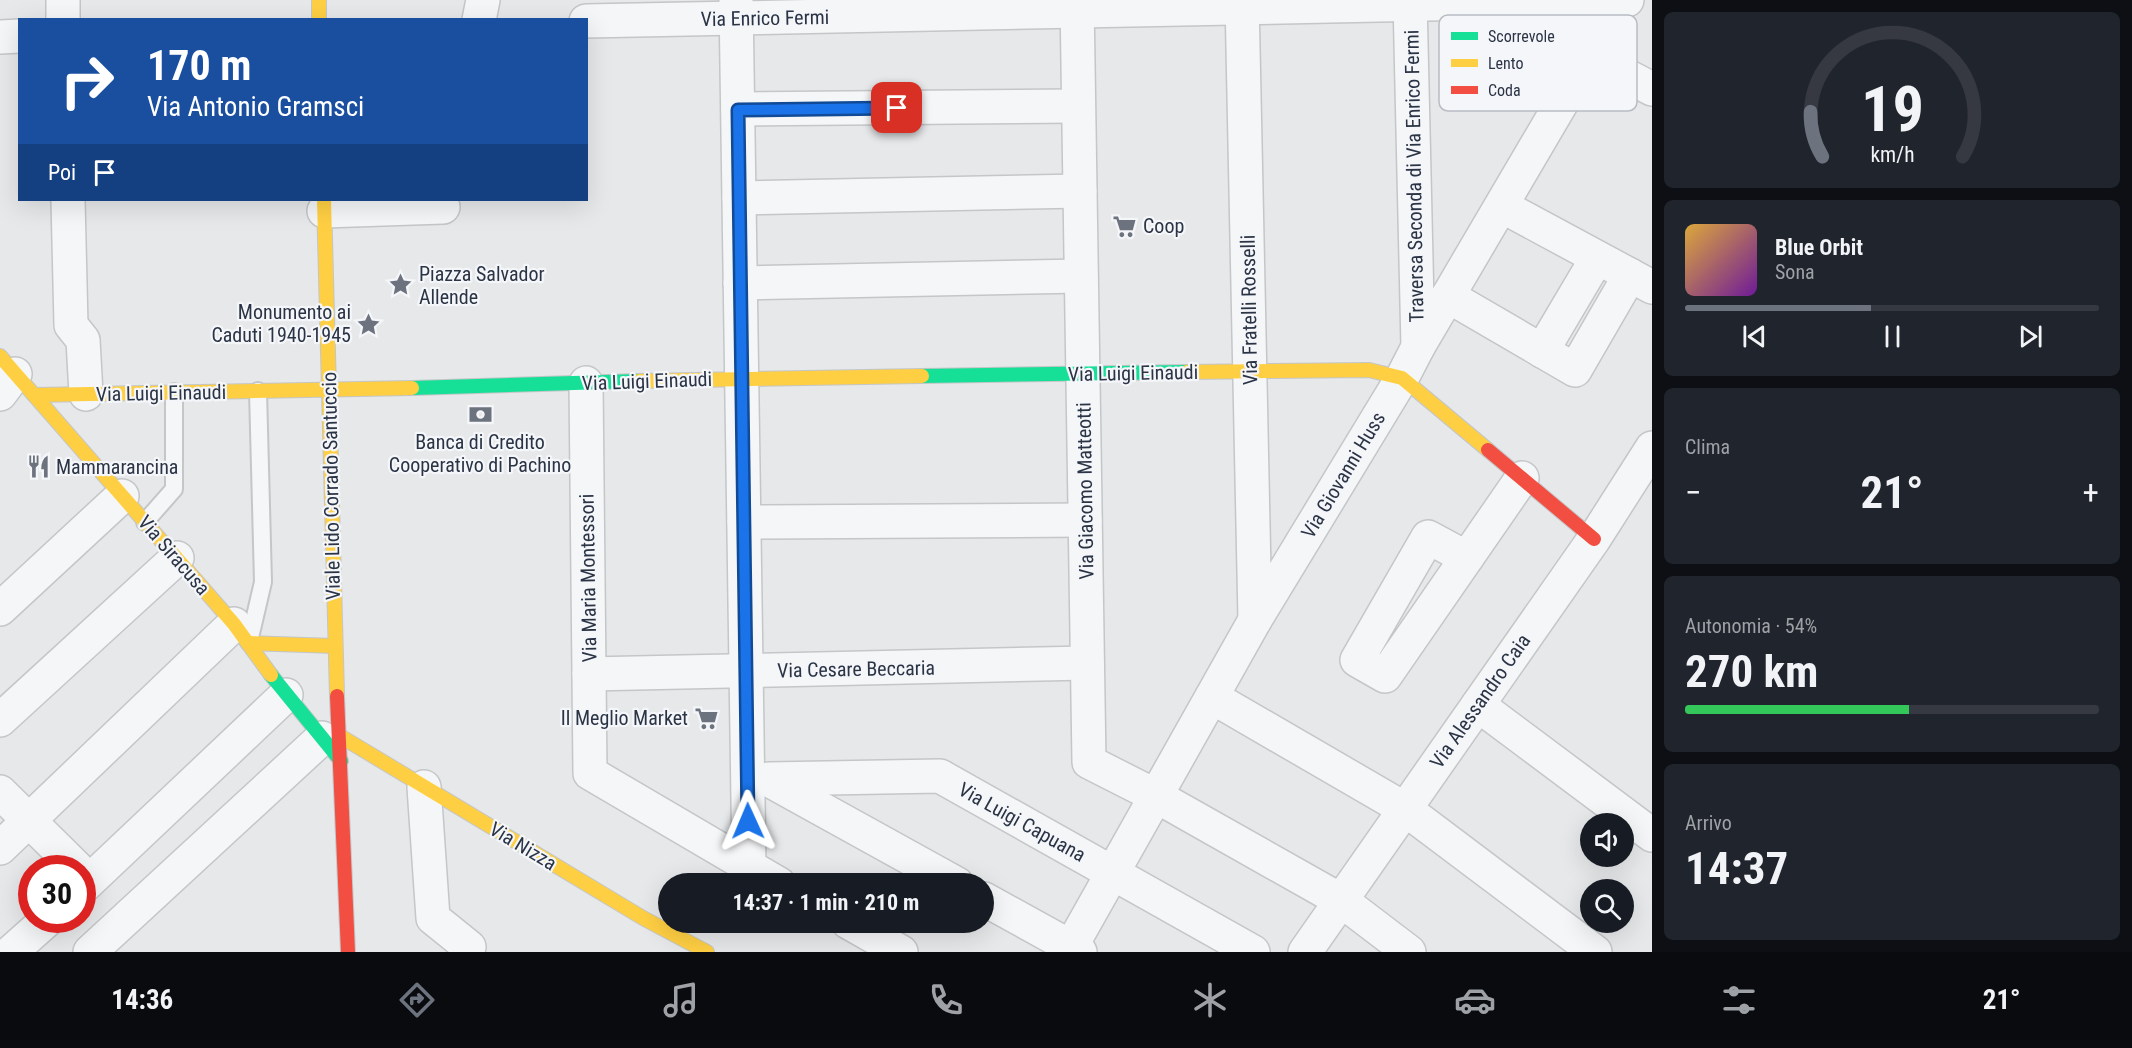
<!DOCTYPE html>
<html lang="it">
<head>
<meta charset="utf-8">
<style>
  :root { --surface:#171b24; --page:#20242c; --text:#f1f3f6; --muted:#9ea1a6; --line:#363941; --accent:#6c737f }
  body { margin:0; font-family:"Roboto Condensed",sans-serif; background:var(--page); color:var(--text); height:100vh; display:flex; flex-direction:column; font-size:22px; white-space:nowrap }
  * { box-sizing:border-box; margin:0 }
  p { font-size:20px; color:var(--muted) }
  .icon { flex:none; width:33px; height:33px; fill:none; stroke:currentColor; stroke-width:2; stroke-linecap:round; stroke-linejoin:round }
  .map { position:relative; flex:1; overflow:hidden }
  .side { display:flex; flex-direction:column; gap:12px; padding:12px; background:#0d0f14; width:480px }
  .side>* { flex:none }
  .hud { position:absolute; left:18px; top:18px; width:570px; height:183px; border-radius:0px; box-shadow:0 6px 24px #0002; background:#1a4fa0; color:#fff; overflow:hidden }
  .fabs { position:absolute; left:1580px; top:813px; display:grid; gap:12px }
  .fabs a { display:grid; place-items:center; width:54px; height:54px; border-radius:50%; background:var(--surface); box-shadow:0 6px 24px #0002; font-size:30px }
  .speed { position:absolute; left:18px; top:855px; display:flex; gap:12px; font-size:30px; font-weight:700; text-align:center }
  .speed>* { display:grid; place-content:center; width:78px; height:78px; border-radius:50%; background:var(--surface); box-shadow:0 6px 24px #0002; line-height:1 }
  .speed .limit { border:9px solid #d22; background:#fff; color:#111 }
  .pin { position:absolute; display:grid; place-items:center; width:51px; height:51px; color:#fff; margin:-26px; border-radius:12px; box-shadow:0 3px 9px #0006 }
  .me { position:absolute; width:66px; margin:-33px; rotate:359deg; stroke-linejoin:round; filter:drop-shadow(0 0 4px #0008) }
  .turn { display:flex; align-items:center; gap:21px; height:126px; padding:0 30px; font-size:27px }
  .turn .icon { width:78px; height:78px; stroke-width:2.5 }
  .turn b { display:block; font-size:42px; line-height:51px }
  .then { display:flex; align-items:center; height:57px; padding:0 30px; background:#0003; gap:12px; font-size:22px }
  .big { font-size:45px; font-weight:700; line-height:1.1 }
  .side .tile { flex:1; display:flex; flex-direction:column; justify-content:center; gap:9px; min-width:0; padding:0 21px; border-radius:9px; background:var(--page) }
  .side .dial { align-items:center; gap:0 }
  .dial svg { height:156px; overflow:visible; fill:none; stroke:var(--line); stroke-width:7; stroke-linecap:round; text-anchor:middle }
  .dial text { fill:var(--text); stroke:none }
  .song { display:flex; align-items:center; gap:18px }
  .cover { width:72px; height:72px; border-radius:9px; background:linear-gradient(135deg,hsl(40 70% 55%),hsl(280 70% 35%)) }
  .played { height:6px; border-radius:3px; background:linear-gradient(90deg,var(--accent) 45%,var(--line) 45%) }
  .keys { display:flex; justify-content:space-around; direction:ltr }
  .heat { display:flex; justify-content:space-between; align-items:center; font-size:33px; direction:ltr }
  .charge { height:9px; border-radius:4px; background:linear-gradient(90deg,#34c759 54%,var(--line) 0) }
  .trip { position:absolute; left:658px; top:873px; width:336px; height:60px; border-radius:30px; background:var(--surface); box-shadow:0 6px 24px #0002; font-weight:700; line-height:60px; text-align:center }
  .dock { display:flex; height:96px; justify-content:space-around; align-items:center; background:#090b0e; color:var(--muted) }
  .dock .icon { width:42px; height:42px }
  .dock .current { color:var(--accent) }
  .dock b { font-size:27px; color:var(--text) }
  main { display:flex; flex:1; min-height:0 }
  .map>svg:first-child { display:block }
</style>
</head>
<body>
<main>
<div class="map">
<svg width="1652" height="952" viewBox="0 0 1652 952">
  <rect width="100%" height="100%" fill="#e6e8ea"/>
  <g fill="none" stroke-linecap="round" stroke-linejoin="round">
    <defs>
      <g id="lane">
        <path d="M145,522L174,489V392"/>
        <path d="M249,642L263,582L258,391"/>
      </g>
      <g id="street">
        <path d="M63,0V20"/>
        <path d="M736,0L749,867"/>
        <path d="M1077,0L1089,762L1156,796L1342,901L1409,952"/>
        <path d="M1242,0L1255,620"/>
        <path d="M1410,0L1418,347"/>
        <path d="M479,20L483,0"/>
        <path d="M586,21L1627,0"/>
        <path d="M0,37L20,36"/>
        <path d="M1589,56L1652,89"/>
        <path d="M738,109L1078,106"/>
        <path d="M739,198L1080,191"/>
        <path d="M68,200L71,325L83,340L86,394"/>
        <path d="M1502,206L1652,287"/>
        <path d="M324,211L443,207"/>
        <path d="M740,283L1081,276"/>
        <path d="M1448,296L1575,370L1630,275"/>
        <path d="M1542,351L1597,258"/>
        <path d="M586,383L590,773L779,884"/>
        <path d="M0,394L15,374"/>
        <path d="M744,522L1085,520"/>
        <path d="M1467,558L1428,537L1357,660L1385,676L1522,478"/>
        <path d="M0,609L122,496"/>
        <path d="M589,674L1087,663"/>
        <path d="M1212,697L1405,809L1595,952"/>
        <path d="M1478,705L1652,835"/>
        <path d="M0,720L177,558"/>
        <path d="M769,779L940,776L1253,952"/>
        <path d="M769,780L957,884"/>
        <path d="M424,787L433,918L469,947"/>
        <path d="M0,792L77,868"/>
        <path d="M0,848L234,624"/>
        <path d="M82,888L286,695"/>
        <path d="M984,899L1080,952"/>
        <path d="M848,922L901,952"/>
        <path d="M11,952L47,920"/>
        <path d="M90,952L322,738"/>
        <path d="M1068,952L1255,620L1402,378L1418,347L1622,0"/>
        <path d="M1305,952L1594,539L1652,448"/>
      </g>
      <g id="fast">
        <path d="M922,376L1187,372"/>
        <path d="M412,388L639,381"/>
        <path d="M271,675L341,761"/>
      </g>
      <g id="slow">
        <path d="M319,0V20"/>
        <path d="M324,200L337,696"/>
        <path d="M0,356L234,624L271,675"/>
        <path d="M1187,372L1369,370L1402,378L1488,450"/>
        <path d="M639,381L922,376"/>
        <path d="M34,395L412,388"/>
        <path d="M248,643L335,646"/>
        <path d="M340,736L643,918L707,952"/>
      </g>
      <g id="jam">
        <path d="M1488,450L1594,539"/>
        <path d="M337,696L348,952"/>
      </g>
    </defs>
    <use href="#lane" stroke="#c4c6c8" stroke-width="20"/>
    <use href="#street" stroke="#c4c6c8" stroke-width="36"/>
    <use href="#fast" stroke="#c4c6c8" stroke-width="16"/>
    <use href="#slow" stroke="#c4c6c8" stroke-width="16"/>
    <use href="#jam" stroke="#c4c6c8" stroke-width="16"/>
    <use href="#lane" stroke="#f5f6f7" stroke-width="16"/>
    <use href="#street" stroke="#f5f6f7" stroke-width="33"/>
    <use href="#fast" stroke="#16e098" stroke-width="14"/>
    <use href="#slow" stroke="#ffcf43" stroke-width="14"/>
    <use href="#jam" stroke="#f24e42" stroke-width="14"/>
  </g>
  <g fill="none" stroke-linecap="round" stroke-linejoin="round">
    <defs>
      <path id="route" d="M748,821L738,110L897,108"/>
    </defs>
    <use href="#route" stroke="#114b97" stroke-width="15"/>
    <use href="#route" stroke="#1a73e8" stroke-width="10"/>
  </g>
  <defs>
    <symbol id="supermarket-bare" viewBox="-9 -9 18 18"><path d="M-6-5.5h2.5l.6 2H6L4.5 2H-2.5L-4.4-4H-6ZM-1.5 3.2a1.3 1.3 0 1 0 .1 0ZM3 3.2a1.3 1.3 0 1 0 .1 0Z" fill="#6c737f" stroke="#f4f6f9" stroke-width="2.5" paint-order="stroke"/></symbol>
    <symbol id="sight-bare" viewBox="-9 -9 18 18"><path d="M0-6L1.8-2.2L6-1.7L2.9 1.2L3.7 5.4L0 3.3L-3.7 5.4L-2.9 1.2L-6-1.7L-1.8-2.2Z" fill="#6c737f" stroke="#f4f6f9" stroke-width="2.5" paint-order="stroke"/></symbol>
    <symbol id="bank-bare" viewBox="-9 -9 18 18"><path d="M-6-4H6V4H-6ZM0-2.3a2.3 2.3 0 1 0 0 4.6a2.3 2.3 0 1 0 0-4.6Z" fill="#6c737f" stroke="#f4f6f9" stroke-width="2.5" paint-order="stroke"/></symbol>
    <symbol id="restaurant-bare" viewBox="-9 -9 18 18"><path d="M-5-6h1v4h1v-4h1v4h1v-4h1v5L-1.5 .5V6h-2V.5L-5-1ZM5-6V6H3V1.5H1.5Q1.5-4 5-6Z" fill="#6c737f" stroke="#f4f6f9" stroke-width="2.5" paint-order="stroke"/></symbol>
  </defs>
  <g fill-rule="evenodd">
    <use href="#supermarket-bare" x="1108" y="210" width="33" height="33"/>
    <use href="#sight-bare" x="384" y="268" width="33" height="33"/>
    <use href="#sight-bare" x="352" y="308" width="33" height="33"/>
    <use href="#bank-bare" x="464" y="398" width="33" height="33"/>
    <use href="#restaurant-bare" x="22" y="450" width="33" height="33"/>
    <use href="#supermarket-bare" x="690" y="702" width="33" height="33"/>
  </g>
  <g text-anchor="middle" stroke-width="4.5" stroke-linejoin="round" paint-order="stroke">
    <g font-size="20" fill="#2b3445" stroke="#f4f6f9">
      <text transform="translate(765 18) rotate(-1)" y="7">Via Enrico Fermi</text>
      <text transform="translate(1414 176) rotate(-91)" y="7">Traversa Seconda di Via Enrico Fermi</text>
      <text transform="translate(1249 310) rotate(-91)" y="7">Via Fratelli Rosselli</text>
      <text transform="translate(1133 373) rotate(-1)" y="7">Via Luigi Einaudi</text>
      <text transform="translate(647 381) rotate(-2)" y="7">Via Luigi Einaudi</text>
      <text transform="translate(161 393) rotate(-1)" y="7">Via Luigi Einaudi</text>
      <text transform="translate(1343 475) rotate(-59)" y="7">Via Giovanni Huss</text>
      <text transform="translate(331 486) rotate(-91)" y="7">Viale Lido Corrado Santuccio</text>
      <text transform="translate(1085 491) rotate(-91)" y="7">Via Giacomo Matteotti</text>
      <text transform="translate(174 555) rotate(49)" y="7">Via Siracusa</text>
      <text transform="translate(588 578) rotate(-91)" y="7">Via Maria Montessori</text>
      <text transform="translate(856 669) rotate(-1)" y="7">Via Cesare Beccaria</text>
      <text transform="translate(1480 701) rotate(-55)" y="7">Via Alessandro Caia</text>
      <text transform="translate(1022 822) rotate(29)" y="7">Via Luigi Capuana</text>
      <text transform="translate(523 846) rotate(31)" y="7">Via Nizza</text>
    </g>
    <g font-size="20" fill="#2b3445" stroke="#f4f6f9" text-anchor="start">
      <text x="1143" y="233">Coop</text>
      <text x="419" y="281">Piazza Salvador<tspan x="419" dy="23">Allende</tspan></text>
      <text x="351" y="319" text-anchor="end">Monumento ai<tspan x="351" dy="23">Caduti 1940-1945</tspan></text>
      <text x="480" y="449" text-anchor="middle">Banca di Credito<tspan x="480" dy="23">Cooperativo di Pachino</tspan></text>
      <text x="56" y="474">Mammarancina</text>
      <text x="688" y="725" text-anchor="end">Il Meglio Market</text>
    </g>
  </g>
  <rect x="1439" y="15" width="198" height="96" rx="9" fill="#f4f6f9" stroke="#b8bcc3" stroke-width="1.5"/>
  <rect x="1451" y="32" width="27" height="8" fill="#16e098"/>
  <rect x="1451" y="59" width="27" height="8" fill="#ffcf43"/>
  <rect x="1451" y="86" width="27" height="8" fill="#f24e42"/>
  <g font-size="16" fill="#2b3445">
    <text x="1488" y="42">Scorrevole</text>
    <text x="1488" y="69">Lento</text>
    <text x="1488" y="96">Coda</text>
  </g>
</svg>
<div class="fabs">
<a><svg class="icon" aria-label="sound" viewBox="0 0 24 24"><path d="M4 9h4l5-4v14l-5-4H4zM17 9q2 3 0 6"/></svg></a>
<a><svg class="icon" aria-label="search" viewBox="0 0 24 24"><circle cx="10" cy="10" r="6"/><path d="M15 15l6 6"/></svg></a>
</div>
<div class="speed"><div class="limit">30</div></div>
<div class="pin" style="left:897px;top:108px;background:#d93025"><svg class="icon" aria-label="arrive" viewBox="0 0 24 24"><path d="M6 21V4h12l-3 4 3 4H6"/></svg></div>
<svg class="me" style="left:748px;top:821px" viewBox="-20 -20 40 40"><path d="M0-17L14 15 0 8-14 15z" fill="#1a73e8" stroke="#fff" stroke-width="4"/></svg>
<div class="trip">14:37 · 1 min · 210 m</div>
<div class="hud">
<div class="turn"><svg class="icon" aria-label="right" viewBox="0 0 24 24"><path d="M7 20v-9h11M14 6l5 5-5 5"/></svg><div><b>170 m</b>Via Antonio Gramsci</div></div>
<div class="then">Poi<svg class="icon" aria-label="arrive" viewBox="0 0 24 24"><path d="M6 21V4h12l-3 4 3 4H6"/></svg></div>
</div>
</div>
<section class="side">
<div class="tile dial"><svg viewBox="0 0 100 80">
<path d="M14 69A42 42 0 1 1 86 69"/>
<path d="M14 69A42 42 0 0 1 8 46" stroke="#6c737f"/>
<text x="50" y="56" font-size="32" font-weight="700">19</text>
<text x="50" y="72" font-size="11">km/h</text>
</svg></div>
<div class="tile">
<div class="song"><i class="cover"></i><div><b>Blue Orbit</b><p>Sona</p></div></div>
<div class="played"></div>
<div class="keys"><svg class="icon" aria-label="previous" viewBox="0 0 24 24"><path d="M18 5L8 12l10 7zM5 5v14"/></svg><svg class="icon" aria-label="pause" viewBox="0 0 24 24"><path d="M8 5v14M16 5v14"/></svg><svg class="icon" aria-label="next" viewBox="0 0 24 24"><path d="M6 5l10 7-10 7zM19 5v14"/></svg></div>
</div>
<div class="tile"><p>Clima</p>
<div class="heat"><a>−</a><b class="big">21°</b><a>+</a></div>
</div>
<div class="tile"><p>Autonomia · 54%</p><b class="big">270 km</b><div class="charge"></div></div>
<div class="tile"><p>Arrivo</p><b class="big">14:37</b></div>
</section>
</main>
<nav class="dock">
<b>14:36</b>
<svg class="icon current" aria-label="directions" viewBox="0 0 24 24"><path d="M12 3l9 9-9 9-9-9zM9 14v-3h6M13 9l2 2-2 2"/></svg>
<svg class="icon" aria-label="music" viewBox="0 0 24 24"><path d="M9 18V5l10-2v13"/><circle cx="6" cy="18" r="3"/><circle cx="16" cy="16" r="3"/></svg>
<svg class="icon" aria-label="phone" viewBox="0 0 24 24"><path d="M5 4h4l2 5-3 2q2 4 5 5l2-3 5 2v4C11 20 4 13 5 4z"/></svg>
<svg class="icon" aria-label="climate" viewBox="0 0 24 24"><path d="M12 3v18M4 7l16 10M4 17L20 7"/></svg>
<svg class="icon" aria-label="car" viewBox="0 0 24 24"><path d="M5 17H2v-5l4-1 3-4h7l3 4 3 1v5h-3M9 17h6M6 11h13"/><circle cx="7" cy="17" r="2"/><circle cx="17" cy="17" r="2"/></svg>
<svg class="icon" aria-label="filters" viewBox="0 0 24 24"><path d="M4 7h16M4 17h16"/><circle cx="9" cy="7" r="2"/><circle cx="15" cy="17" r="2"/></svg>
<b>21°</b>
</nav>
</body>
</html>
